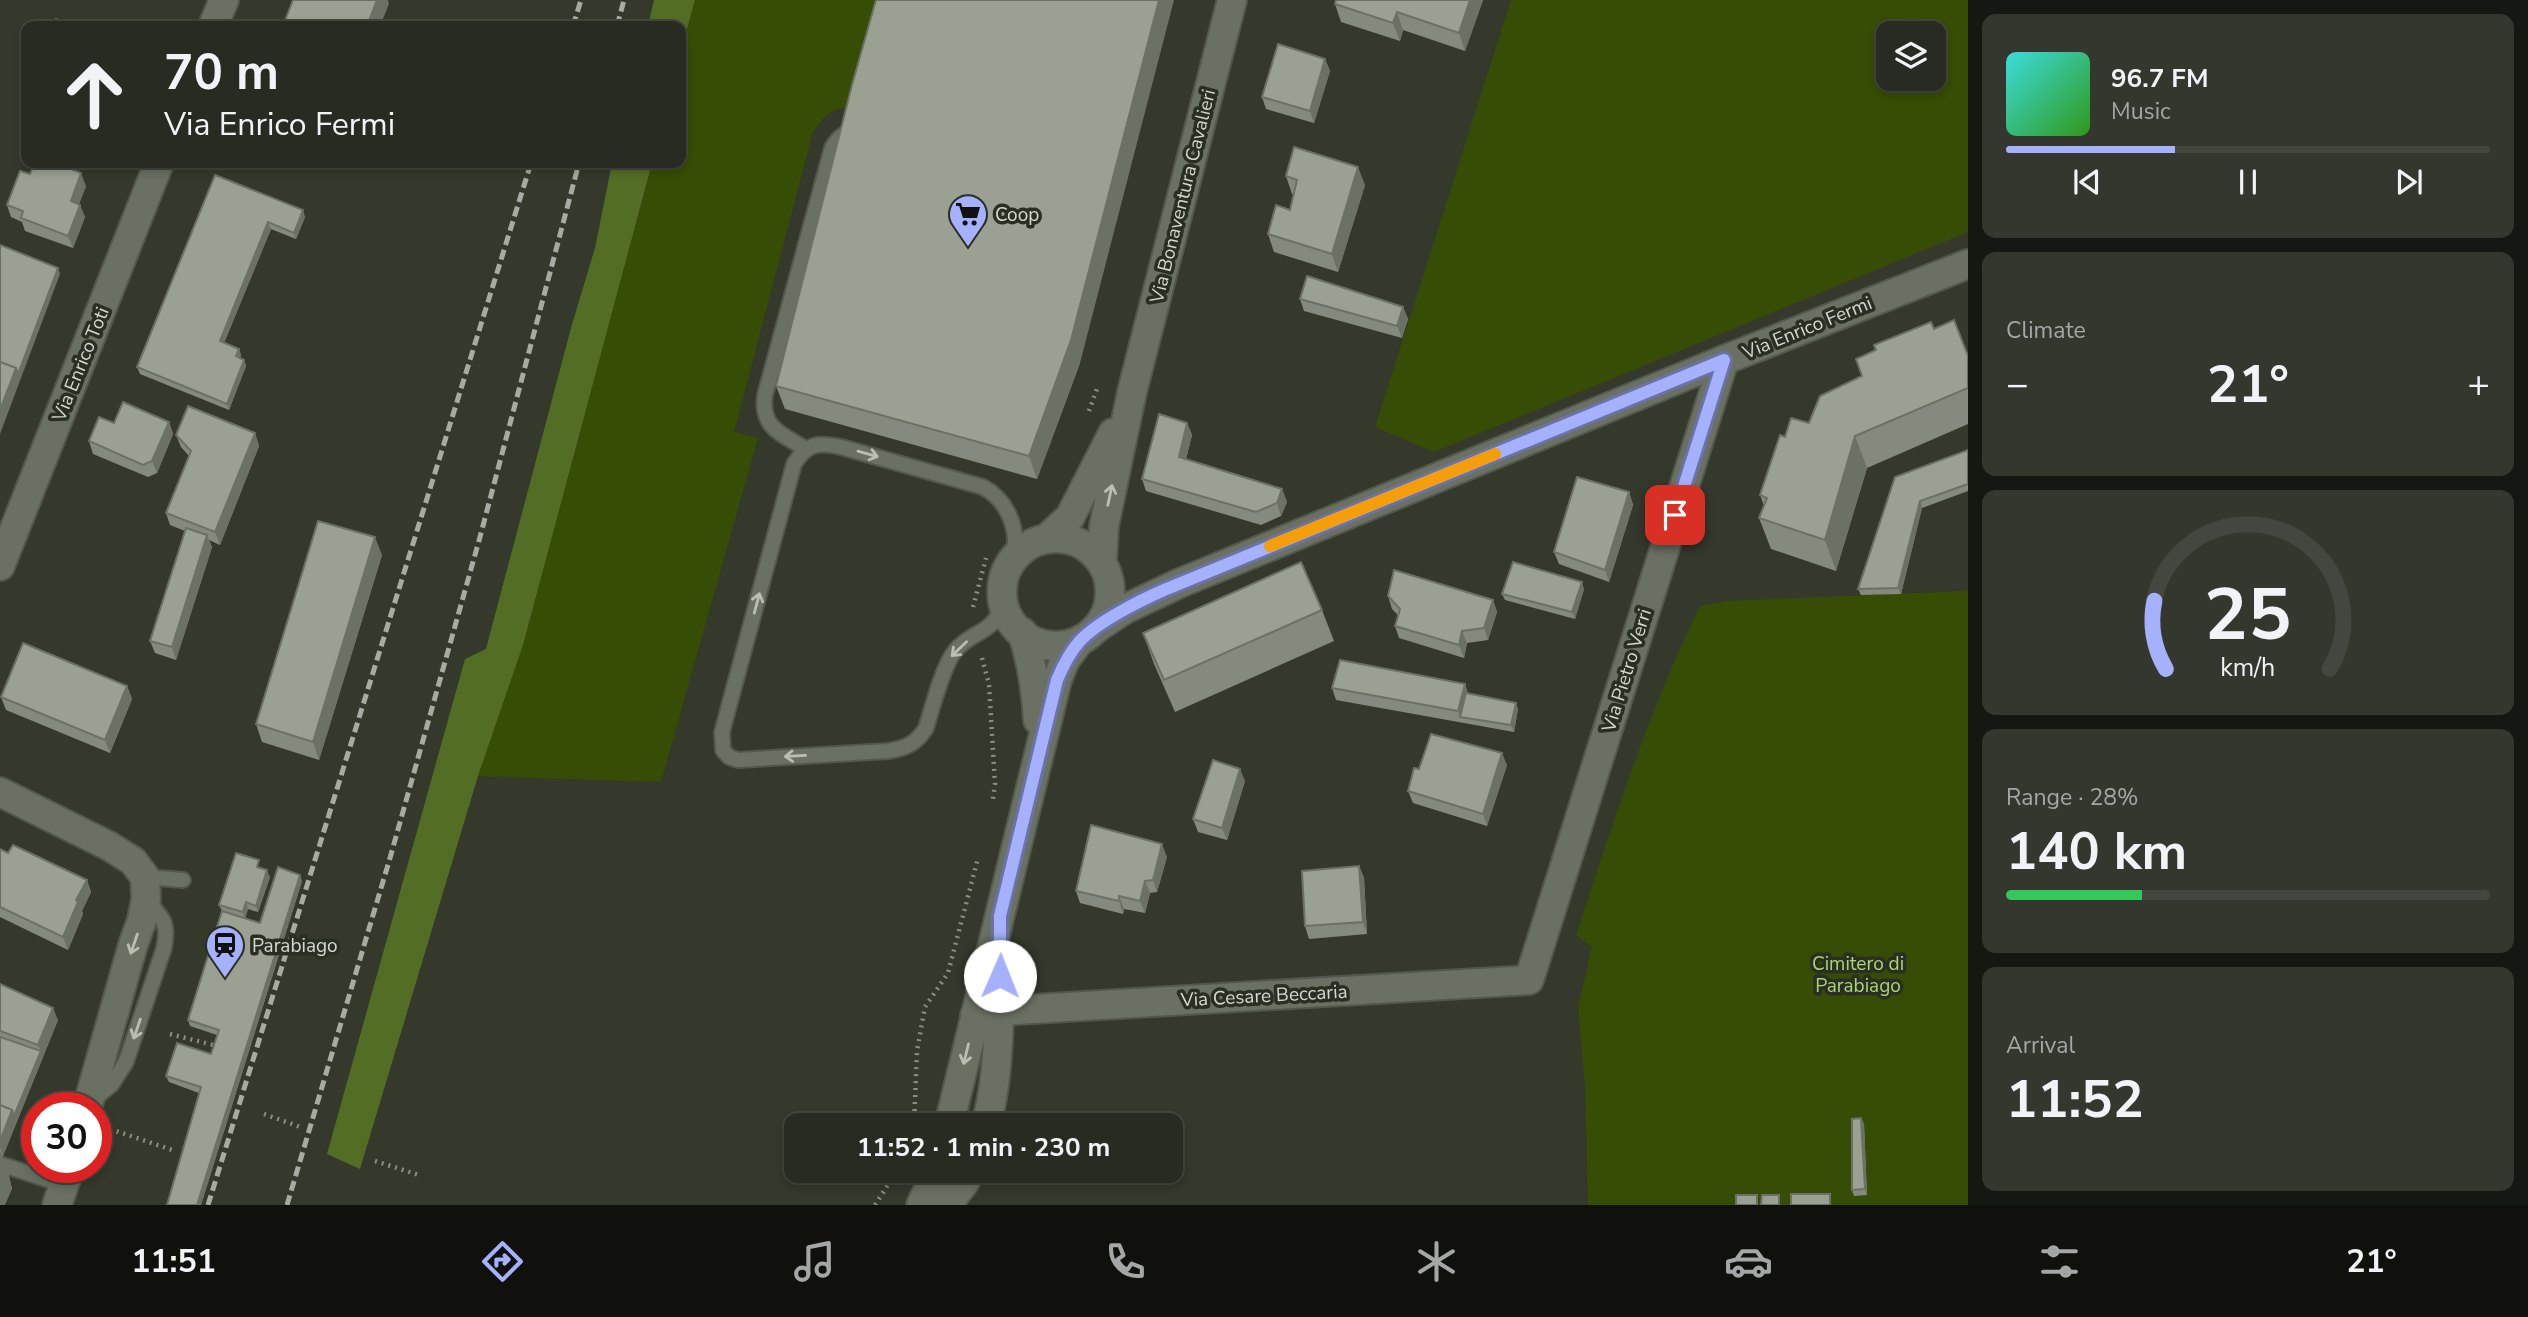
<!DOCTYPE html>
<html lang="en">
<head>
<meta charset="utf-8">
<style>
  :root { --surface:#272b21; --page:#33372e; --text:#f1f3f6; --muted:#a4a7a5; --line:#43473f; --accent:#a5b1fc }
  body { margin:0; font-family:"Nunito Sans",sans-serif; background:var(--page); color:var(--text); height:100vh; display:flex; flex-direction:column; font-size:26px; white-space:nowrap }
  * { box-sizing:border-box; margin:0 }
  p { font-size:23px; color:var(--muted) }
  .icon { flex:none; width:38px; height:38px; fill:none; stroke:currentColor; stroke-width:2; stroke-linecap:round; stroke-linejoin:round }
  .map { position:relative; flex:1; overflow:hidden }
  .side { display:flex; flex-direction:column; gap:14px; padding:14px; background:#151812; width:560px }
  .side>* { flex:none }
  .guide { position:absolute; left:21px; top:21px; width:665px; height:147px; border-radius:14px; box-shadow:0 4px 10px #0003,0 0 0 2px var(--line); background:#272b21; color:var(--text); overflow:hidden }
  .fabs { position:absolute; left:1876px; top:21px; display:grid; gap:14px }
  .fabs a { display:grid; place-items:center; width:70px; height:70px; border-radius:14px; background:var(--surface); box-shadow:0 4px 10px #0003,0 0 0 2px var(--line); font-size:35px }
  .speed { position:absolute; left:21px; top:1092px; display:flex; gap:14px; font-size:35px; font-weight:700; text-align:center }
  .speed>* { display:grid; place-content:center; width:91px; height:91px; border-radius:50%; background:var(--surface); box-shadow:0 4px 10px #0003,0 0 0 2px var(--line); line-height:1 }
  .speed .limit { border:10px solid #d22; background:#fff; color:#111 }
  .pin { position:absolute; display:grid; place-items:center; width:60px; height:60px; color:#fff; margin:-30px; border-radius:14px; box-shadow:0 4px 10px #0006 }
  .me { position:absolute; width:77px; margin:-38px; rotate:1deg; stroke-linejoin:round; filter:drop-shadow(0 0 5px #0008) }
  .turn { display:flex; align-items:center; gap:24px; height:147px; padding:0 28px; font-size:32px }
  .turn .icon { width:91px; height:91px; stroke-width:2.5 }
  .turn b { display:block; font-size:49px; line-height:60px }
  .big { font-size:52px; font-weight:700; line-height:1.1 }
  .side .tile { flex:1; display:flex; flex-direction:column; justify-content:center; gap:10px; min-width:0; padding:0 24px; border-radius:14px; background:var(--page) }
  .side .dial { align-items:center; gap:0 }
  .dial svg { height:182px; overflow:visible; fill:none; stroke:var(--line); stroke-width:7; stroke-linecap:round; text-anchor:middle }
  .dial text { fill:var(--text); stroke:none }
  .song { display:flex; align-items:center; gap:21px }
  .cover { width:84px; height:84px; border-radius:10px; background:linear-gradient(135deg,hsl(180 70% 55%),hsl(110 70% 35%)) }
  .played { height:7px; border-radius:4px; background:linear-gradient(90deg,var(--accent) 35%,var(--line) 35%) }
  .keys { display:flex; justify-content:space-around; direction:ltr }
  .heat { display:flex; justify-content:space-between; align-items:center; font-size:38px; direction:ltr }
  .charge { height:10px; border-radius:5px; background:linear-gradient(90deg,#34c759 28%,var(--line) 0) }
  .trip { position:absolute; left:784px; top:1113px; width:399px; height:70px; border-radius:14px; background:var(--surface); box-shadow:0 4px 10px #0003,0 0 0 2px var(--line); font-weight:700; line-height:70px; text-align:center }
  .menu { display:flex; height:112px; justify-content:space-around; align-items:center; background:#10110d; color:var(--muted) }
  .menu .icon { width:49px; height:49px }
  .menu .on { color:var(--accent) }
  .menu b { font-size:32px; color:var(--text) }
  main { display:flex; flex:1; min-height:0 }
  .map>svg:first-child { display:block }
</style>
</head>
<body>
<main>
<div class="map">
<svg width="1968" height="1205" viewBox="0 0 1968 1205">
  <rect width="100%" height="100%" fill="#34392c"/>
  <g fill="#374c05" fill-rule="evenodd">
    <path d="M695,0H891L861,109C838,103 825,112 813,132L734,432L758,438L661,782L478,776L523,645L652,163H681V51Z"/>
    <path d="M1511,0H1968V232L1434,452L1375,427ZM1934,33V79H1888V33Z"/>
    <path d="M1968,591V1205H1588L1585,1087L1578,1007L1592,947L1576,935C1613,822 1648,713 1700,606L1726,601Z"/>
  </g>
  <g fill="#546d25">
    <path d="M654,0H695L681,51V26H648Z"/>
    <path d="M612,163H652L523,645L478,776L360,1169L327,1154L465,659L486,649L571,328L595,248Z"/>
  </g>
  <g fill="none" stroke-linecap="round" stroke-linejoin="round">
    <defs>
      <g id="lane">
        <path d="M806,449C782,434 760,428 765,395L832,148C838,138 842,133 855,132"/>
        <path d="M1004,602C993,636 973,629 955,651C943,665 932,709 926,728C916,744 906,748 888,751L738,760L729,757L723,750L722,732L794,464C807,443 818,442 841,447L983,487C1009,501 1021,533 1012,561"/>
        <path d="M145,877L183,880"/>
        <path d="M94,1099L112,1084L126,1062L164,948C169,922 163,919 147,900"/>
        <path d="M0,1164L64,1185"/>
      </g>
      <g id="street">
        <path d="M213,26L224,0"/>
        <circle cx="1056" cy="592" r="54"/>
        <path d="M1046,539L1070,517L1113,433"/>
        <path d="M1102,562L1104,526L1132,392L1232,0"/>
        <path d="M0,566L159,163"/>
        <path d="M1095,629L1125,609L1180,583L1724,360L1968,264"/>
        <path d="M1022,632C1032,661 1036,688 1038,720"/>
        <path d="M0,792L109,846L133,861L145,877L146,899L142,920L133,945L87,1108"/>
        <path d="M975,1015L999,1011L1529,980L1724,360"/>
        <path d="M949,1125L1057,680L1065,660L1080,640"/>
        <path d="M986,1125C998,1081 998,1038 1000,993"/>
        <path d="M57,1205L70,1167"/>
        <path d="M921,1205L937,1171"/>
        <path d="M947,1205L964,1183L970,1171"/>
      </g>
    </defs>
    <use href="#lane" stroke="#53584c" stroke-width="18"/>
    <use href="#street" stroke="#53584c" stroke-width="32"/>
    <g stroke="#8a8f84" stroke-width="4.5" stroke-dasharray="2 5" stroke-linecap="butt">
      <path d="M1089,411L1098,386"/>
      <path d="M973,607L986,558"/>
      <path d="M982,658L989,684L995,784L993,799"/>
      <path d="M170,1034L217,1046"/>
      <path d="M264,1114L303,1128"/>
      <path d="M914,1125L917,1051L925,1007L948,973L978,858"/>
      <path d="M110,1129L172,1150"/>
      <path d="M375,1161L419,1175"/>
      <path d="M875,1205L897,1171"/>
    </g>
    <use href="#lane" stroke="#6a7062" stroke-width="14"/>
    <use href="#street" stroke="#6a7062" stroke-width="28"/>
    <g stroke="#a7aca2" stroke-width="5" stroke-dasharray="10 5" stroke-linecap="butt">
      <path d="M573,26L581,0"/>
      <path d="M617,26L624,0"/>
      <path d="M208,1205L531,163"/>
      <path d="M287,1205L390,858L480,537L579,163"/>
    </g>
  </g>
  <g fill="#848a7e">
    <path d="M1483,0L1465,51L1403,30L1400,41L1341,22L1335,4Z"/>
    <path d="M1325,59L1330,71L1314,123L1266,109L1262,97Z"/>
    <path d="M30,174L86,186L79,204L85,217L73,248L25,231L22,222L11,217L7,205Z"/>
    <path d="M215,175L305,217L296,239L271,229L224,343L239,349L241,355L240,358L244,360L246,366L229,410L140,374L137,367Z"/>
    <path d="M1286,176L1365,185L1338,272L1274,252L1268,234L1290,210L1294,194H1292Z"/>
    <path d="M1300,299L1403,307L1408,319L1402,338L1304,311Z"/>
    <path d="M1934,329L1968,356V424L1867,468L1836,571L1771,549L1759,518L1764,506L1760,495L1785,437L1809,423L1862,376L1875,350L1874,345Z"/>
    <path d="M1080,363L1037,479L785,409L776,386Z"/>
    <path d="M169,422L173,434L157,473L148,477L93,454L89,441L114,423Z"/>
    <path d="M1187,423L1192,435L1186,459L1282,489L1287,502L1281,516L1261,525L1146,491L1142,479Z"/>
    <path d="M255,433L259,446L220,545L209,540L212,547L176,660L155,653L150,641L185,531L170,525L166,513L189,456L181,447L176,435Z"/>
    <path d="M1968,450V491L1922,508L1901,594L1861,595L1858,589L1895,477Z"/>
    <path d="M1629,492L1633,505L1609,582L1559,564L1554,552Z"/>
    <path d="M382,555L319,760L262,742L256,724Z"/>
    <path d="M1584,589L1575,619L1505,600L1502,594Z"/>
    <path d="M1388,596L1493,600L1497,612L1488,640L1467,643L1464,658L1399,638L1395,626L1398,615L1392,609Z"/>
    <path d="M1322,610L1334,641L1175,712L1154,664L1143,633Z"/>
    <path d="M1465,684L1468,694L1518,709L1514,732L1336,700L1332,688Z"/>
    <path d="M127,686L132,699L110,753L6,710L1,697Z"/>
    <path d="M1507,765L1487,826L1413,803L1408,791L1419,769Z"/>
    <path d="M1245,781L1227,840L1198,832L1193,819Z"/>
    <path d="M0,849L8,853L87,880L91,892L82,911L83,914L68,950L0,917Z"/>
    <path d="M1167,857L1157,892L1150,893L1145,913L1124,909L1123,914L1080,903L1076,891Z"/>
    <path d="M1359,866L1364,878L1367,934L1309,939L1305,926Z"/>
    <path d="M262,867L261,868L270,877L258,912L248,909L245,919L222,911L219,905Z"/>
    <path d="M302,881L201,1205H167L199,1093L169,1082L166,1076L211,1054L217,1035L190,1026L188,1020L260,923Z"/>
    <path d="M0,984L58,1020L3,1156H2L8,1172L12,1189L0,1205Z"/>
    <path d="M1861,1118L1864,1124L1867,1195L1854,1196L1852,1190Z"/>
  </g>
  <g fill="#6c7166">
    <path d="M377,0H388L389,4L380,26H367Z"/>
    <path d="M1159,0H1174L1080,363L1037,479L1029,456Z"/>
    <path d="M1470,0H1483L1465,51L1459,33Z"/>
    <path d="M1397,12L1403,30L1400,41L1393,23Z"/>
    <path d="M1325,59L1330,71L1314,123L1310,111Z"/>
    <path d="M1358,167L1365,185L1338,272L1332,254Z"/>
    <path d="M81,173L86,186L75,213L71,201Z"/>
    <path d="M80,205L85,217L73,248L68,236Z"/>
    <path d="M303,210L305,217L296,239L294,233Z"/>
    <path d="M268,222L271,229L222,348L220,341Z"/>
    <path d="M58,268L60,274L0,434V410L16,368Z"/>
    <path d="M1403,307L1408,319L1402,338L1397,326Z"/>
    <path d="M239,349L241,355L238,363L236,356Z"/>
    <path d="M244,360L246,366L229,410L227,404Z"/>
    <path d="M169,422L173,434L157,473L152,461Z"/>
    <path d="M1187,423L1192,435L1183,470L1179,457Z"/>
    <path d="M255,433L259,446L220,545L215,532Z"/>
    <path d="M1855,436L1867,468L1836,571L1825,540Z"/>
    <path d="M1282,489L1287,502L1281,516L1277,503Z"/>
    <path d="M1629,492L1633,505L1609,582L1605,570Z"/>
    <path d="M1920,501L1922,508L1901,594L1898,588Z"/>
    <path d="M207,535L212,547L176,660L172,647Z"/>
    <path d="M375,537L382,555L319,760L313,742Z"/>
    <path d="M1582,582L1584,589L1575,619L1572,612Z"/>
    <path d="M1493,600L1497,612L1488,640L1484,628Z"/>
    <path d="M1462,631L1467,643L1464,658L1459,645Z"/>
    <path d="M1465,684L1469,696L1460,717L1458,711Z"/>
    <path d="M127,686L132,699L110,753L105,740Z"/>
    <path d="M1516,703L1518,709L1514,732L1511,725Z"/>
    <path d="M1502,753L1507,765L1487,826L1483,814Z"/>
    <path d="M1240,769L1245,781L1227,840L1222,828Z"/>
    <path d="M1162,844L1167,857L1157,892L1153,880Z"/>
    <path d="M1359,866L1364,878L1367,934L1363,922Z"/>
    <path d="M267,870L270,877L258,912L256,906Z"/>
    <path d="M300,875L302,881L201,1205H197Z"/>
    <path d="M87,880L91,892L82,911L83,914L68,950L63,937L76,900Z"/>
    <path d="M1145,881L1150,893L1145,913L1140,901Z"/>
    <path d="M1119,896L1124,909L1123,914L1119,901Z"/>
    <path d="M246,902L248,909L245,919L243,912Z"/>
    <path d="M53,1008L58,1020L3,1156L0,1147V1141L12,1110L41,1051L38,1045Z"/>
    <path d="M1861,1118L1864,1124L1867,1195L1865,1189Z"/>
    <path d="M0,1150L8,1172L12,1189L5,1205H0Z"/>
  </g>
  <g fill="#9aa192" stroke="#6c7166" stroke-width="2">
    <path d="M293,0H377L367,26H283Z"/>
    <path d="M876,0H1159L1071,340L1029,456L776,386L852,85Z"/>
    <path d="M1336,0H1470L1459,33L1397,12L1393,23L1335,4Z"/>
    <path d="M56,19L72,26H53Z"/>
    <path d="M1278,44L1325,59L1310,111L1262,97Z"/>
    <path d="M1294,147L1358,167L1332,254L1268,234L1276,205L1290,210L1297,180L1286,176Z"/>
    <path d="M35,163H55L81,173L71,201L80,205L68,236L21,218L23,211L7,205L20,171L30,174Z"/>
    <path d="M215,175L303,210L294,233L268,222L220,341L239,349L236,356L244,360L227,404L137,367Z"/>
    <path d="M0,245L58,268L18,374L16,368L0,362Z"/>
    <path d="M1307,276L1403,307L1397,326L1300,299Z"/>
    <path d="M1954,320L1968,356V388L1855,436L1825,540L1759,518L1767,498L1760,495L1780,435L1785,437L1791,418L1809,423L1820,396L1862,376L1856,359L1876,350L1874,345L1931,322L1934,329Z"/>
    <path d="M0,362L16,368L0,410Z"/>
    <path d="M123,402L169,422L152,461L143,465L89,441L99,417L114,423Z"/>
    <path d="M188,406L255,433L215,532L166,513L191,451L176,435Z"/>
    <path d="M1159,414L1187,423L1179,457L1282,489L1277,503L1256,512L1142,479Z"/>
    <path d="M1968,450V484L1920,501L1898,588L1858,589L1895,477Z"/>
    <path d="M1577,477L1629,492L1605,570L1554,552Z"/>
    <path d="M318,521L375,537L313,742L256,724Z"/>
    <path d="M186,528L207,535L172,647L150,641Z"/>
    <path d="M1301,562L1322,610L1164,680L1143,633Z"/>
    <path d="M1513,562L1582,582L1572,612L1502,594Z"/>
    <path d="M1394,570L1493,600L1484,628L1462,631L1459,645L1395,626L1400,609L1388,596Z"/>
    <path d="M23,643L127,686L105,740L1,697Z"/>
    <path d="M1340,660L1465,684L1458,711L1332,688Z"/>
    <path d="M1466,693L1516,703L1511,725L1460,717Z"/>
    <path d="M1431,734L1502,753L1483,814L1408,791L1414,768L1419,769Z"/>
    <path d="M1213,760L1240,769L1222,828L1193,819Z"/>
    <path d="M1091,825L1162,844L1153,880L1145,881L1140,901L1119,896V901L1076,891Z"/>
    <path d="M13,845L87,880L76,900L78,902L63,937L0,907V849L8,853Z"/>
    <path d="M236,853L259,860L257,867L267,870L256,906L246,902L243,912L219,905Z"/>
    <path d="M1359,866L1363,922L1305,926L1302,871Z"/>
    <path d="M278,867L300,875L197,1205H167L201,1087L166,1076L177,1043L211,1054L219,1030L188,1020L222,911L260,923Z"/>
    <path d="M0,984L53,1008L38,1045L0,1031Z"/>
    <path d="M0,1037L41,1051L14,1116L12,1110L0,1105Z"/>
    <path d="M0,1105L12,1110L0,1141Z"/>
    <path d="M1861,1118L1865,1189L1852,1190V1119Z"/>
    <rect x="1791" y="1194" width="39" height="11"/>
    <rect x="1736" y="1195" width="21" height="10"/>
    <path d="M1762,1195H1779V1205H1761Z"/>
  </g>
  <defs><path id="oneway-shaft" d="M-6 0H5M1.5-3L5.5 0L1.5 3" fill="none" stroke-width="1.6" stroke-linecap="round" stroke-linejoin="round" transform="scale(1.75)"/></defs>
  <g stroke="#babeb4">
    <use href="#oneway-shaft" transform="translate(868 454) rotate(16)"/>
    <use href="#oneway-shaft" transform="translate(1110 495) rotate(-78)"/>
    <use href="#oneway-shaft" transform="translate(757 603) rotate(-75)"/>
    <use href="#oneway-shaft" transform="translate(959 649) rotate(136)"/>
    <use href="#oneway-shaft" transform="translate(795 756) rotate(177)"/>
    <use href="#oneway-shaft" transform="translate(134 944) rotate(109)"/>
    <use href="#oneway-shaft" transform="translate(137 1029) rotate(109)"/>
    <use href="#oneway-shaft" transform="translate(966 1054) rotate(104)"/>
  </g>
  <g fill="none" stroke-linecap="round" stroke-linejoin="round">
    <defs>
      <path id="route" d="M1000,976V916L1057,680C1063,666 1069,653 1079,642C1097,622 1139,601 1164,590L1724,360L1675,515"/>
    </defs>
    <use href="#route" stroke="#6b73a4" stroke-width="18"/>
    <use href="#route" stroke="#a5b1fc" stroke-width="12"/>
    <path stroke="#f59e0b" stroke-width="12" d="M1270,546L1495,454"/>
  </g>
  <defs>
    <symbol id="supermarket-pin" viewBox="-11 -11 22 30"><path d="M0 17L-7.5 6A9.5 9.5 0 1 1 7.5 6Z" fill="#a5b1fc" stroke="#2a2f23"/><path d="M-6-5.5h2.5l.6 2H6L4.5 2H-2.5L-4.4-4H-6ZM-1.5 3.2a1.3 1.3 0 1 0 .1 0ZM3 3.2a1.3 1.3 0 1 0 .1 0Z" fill="#111"/></symbol>
    <symbol id="station-pin" viewBox="-11 -11 22 30"><path d="M0 17L-7.5 6A9.5 9.5 0 1 1 7.5 6Z" fill="#a5b1fc" stroke="#2a2f23"/><path d="M-3-6H3Q5-6 5-4V2Q5 4 3 4L4.5 6H3L1.5 4h-3L-3 6H-4.5L-3 4Q-5 4-5 2V-4Q-5-6-3-6ZM-3.5-4v3h7v-3ZM-3.5 1v1.5H-2V1ZM2 1v1.5H3.5V1Z" fill="#111"/></symbol>
  </defs>
  <g fill-rule="evenodd">
    <use href="#supermarket-pin" x="946" y="192" width="44" height="60"/>
    <use href="#station-pin" x="203" y="923" width="44" height="60"/>
  </g>
  <g text-anchor="middle" stroke-width="7" stroke-linejoin="round" paint-order="stroke">
    <g font-size="19" fill="#d4d8cf" stroke="#2a2f23">
      <text transform="translate(1182 196) rotate(-76)" y="7">Via Bonaventura Cavalieri</text>
      <text transform="translate(1807 327) rotate(-22)" y="7">Via Enrico Fermi</text>
      <text transform="translate(80 364) rotate(-68)" y="7">Via Enrico Toti</text>
      <text transform="translate(1626 670) rotate(-73)" y="7">Via Pietro Verri</text>
      <text transform="translate(1264 995) rotate(-3)" y="7">Via Cesare Beccaria</text>
    </g>
    <g font-size="19" fill="#d4d8cf" stroke="#2a2f23" text-anchor="start">
      <text x="995" y="221">Coop</text>
      <text x="252" y="952">Parabiago</text>
    </g>
    <g font-size="19" fill="#aed371" stroke="#2a2f23">
      <text x="1858" y="970">Cimitero di<tspan x="1858" dy="22">Parabiago</tspan></text>
    </g>
  </g>
</svg>
<div class="fabs">
<a><svg class="icon" aria-label="layers" viewBox="0 0 24 24"><path d="M12 4l9 5-9 5-9-5zM3 14l9 5 9-5"/></svg></a>
</div>
<div class="speed"><div class="limit">30</div></div>
<div class="pin" style="left:1675px;top:515px;background:#d93025"><svg class="icon" aria-label="arrive" viewBox="0 0 24 24"><path d="M6 21V4h12l-3 4 3 4H6"/></svg></div>
<svg class="me" style="left:1000px;top:976px" viewBox="-20 -20 40 40"><circle r="19" fill="#fff"/><path d="M0-13L10 11 0 6-10 11z" fill="#a5b1fc"/></svg>
<div class="trip">11:52 · 1 min · 230 m</div>
<div class="guide">
<div class="turn"><svg class="icon" aria-label="ahead" viewBox="0 0 24 24"><path d="M12 20V5M6 11l6-6 6 6"/></svg><div><b>70 m</b>Via Enrico Fermi</div></div>
</div>
</div>
<section class="side">
<div class="tile">
<div class="song"><i class="cover"></i><div><b>96.7 FM</b><p>Music</p></div></div>
<div class="played"></div>
<div class="keys"><svg class="icon" aria-label="previous" viewBox="0 0 24 24"><path d="M18 5L8 12l10 7zM5 5v14"/></svg><svg class="icon" aria-label="pause" viewBox="0 0 24 24"><path d="M8 5v14M16 5v14"/></svg><svg class="icon" aria-label="next" viewBox="0 0 24 24"><path d="M6 5l10 7-10 7zM19 5v14"/></svg></div>
</div>
<div class="tile"><p>Climate</p>
<div class="heat"><a>−</a><b class="big">21°</b><a>+</a></div>
</div>
<div class="tile dial"><svg viewBox="0 0 100 80">
<path d="M14 69A42 42 0 1 1 86 69"/>
<path d="M14 69A42 42 0 0 1 9 39" stroke="#a5b1fc"/>
<text x="50" y="56" font-size="32" font-weight="700">25</text>
<text x="50" y="72" font-size="11">km/h</text>
</svg></div>
<div class="tile"><p>Range · 28%</p><b class="big">140 km</b><div class="charge"></div></div>
<div class="tile"><p>Arrival</p><b class="big">11:52</b></div>
</section>
</main>
<nav class="menu">
<b>11:51</b>
<svg class="icon on" aria-label="directions" viewBox="0 0 24 24"><path d="M12 3l9 9-9 9-9-9zM9 14v-3h6M13 9l2 2-2 2"/></svg>
<svg class="icon" aria-label="music" viewBox="0 0 24 24"><path d="M9 18V5l10-2v13"/><circle cx="6" cy="18" r="3"/><circle cx="16" cy="16" r="3"/></svg>
<svg class="icon" aria-label="phone" viewBox="0 0 24 24"><path d="M5 4h4l2 5-3 2q2 4 5 5l2-3 5 2v4C11 20 4 13 5 4z"/></svg>
<svg class="icon" aria-label="climate" viewBox="0 0 24 24"><path d="M12 3v18M4 7l16 10M4 17L20 7"/></svg>
<svg class="icon" aria-label="car" viewBox="0 0 24 24"><path d="M5 17H2v-5l4-1 3-4h7l3 4 3 1v5h-3M9 17h6M6 11h13"/><circle cx="7" cy="17" r="2"/><circle cx="17" cy="17" r="2"/></svg>
<svg class="icon" aria-label="filters" viewBox="0 0 24 24"><path d="M4 7h16M4 17h16"/><circle cx="9" cy="7" r="2"/><circle cx="15" cy="17" r="2"/></svg>
<b>21°</b>
</nav>
</body>
</html>
